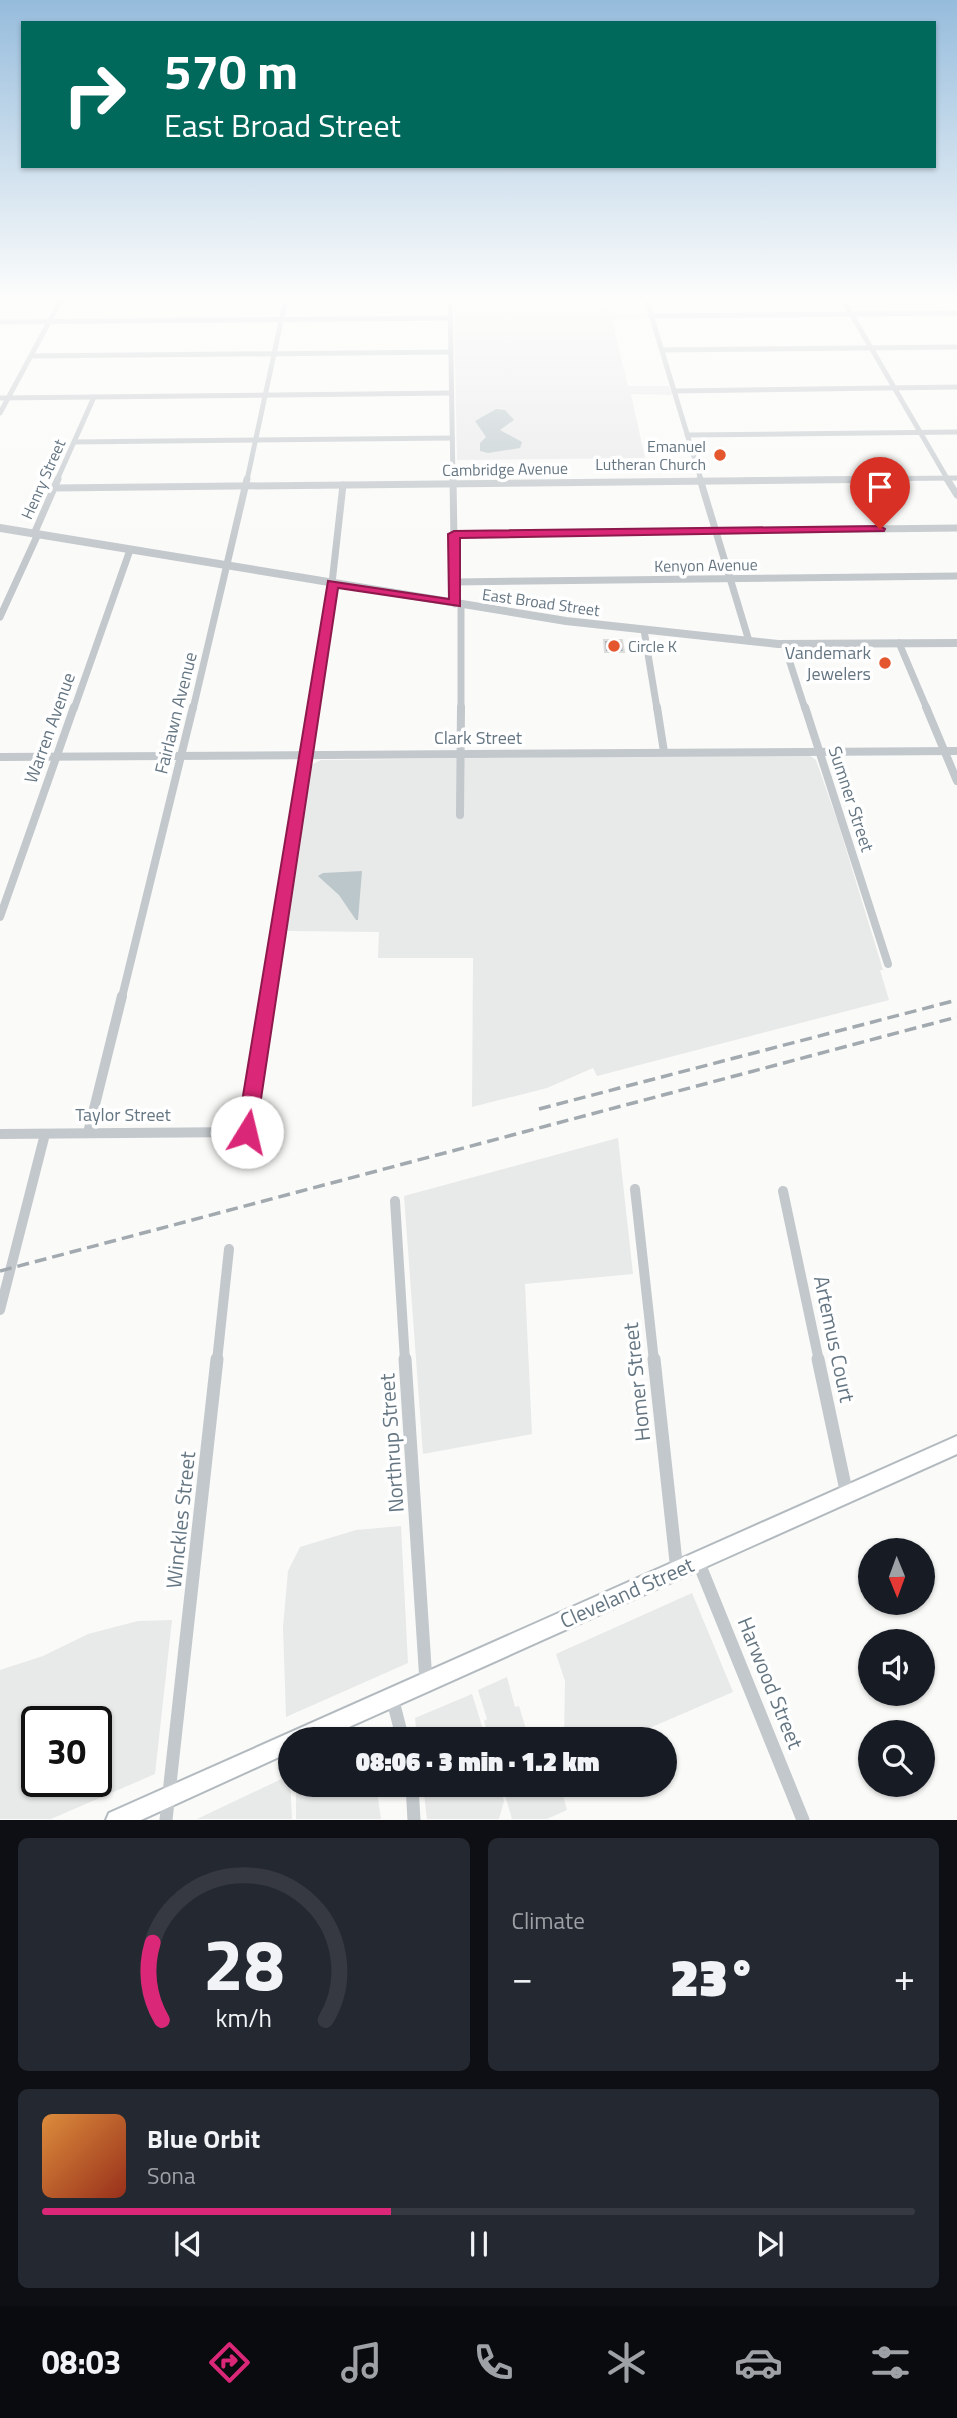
<!DOCTYPE html>
<html lang="en">
<head>
<meta charset="utf-8">
<style>
  :root { --surface:#171b24; --page:#242831; --text:#f1f3f6; --muted:#9ea1a6; --line:#363941; --accent:#db2777 }
  body { margin:0; font-family:"Titillium Web",sans-serif; background:var(--page); color:var(--text); height:100vh; display:flex; flex-direction:column; font-size:26px; white-space:nowrap }
  * { box-sizing:border-box; margin:0 }
  p { font-size:23px; color:var(--muted) }
  .icon { flex:none; width:38px; height:38px; fill:none; stroke:currentColor; stroke-width:2; stroke-linecap:round; stroke-linejoin:round }
  .map { position:relative; height:1820px; overflow:hidden }
  .panel { display:flex; flex-direction:column; gap:18px; padding:18px; background:#0d0f14; flex:1 }
  .panel>* { flex:none }
  .hud { position:absolute; left:21px; top:21px; width:915px; height:147px; border-radius:0px; box-shadow:0 2px 5px #0004; background:#00695c; color:#fff; overflow:hidden }
  .needle { width:46px; rotate:179deg }
  .buttons { position:absolute; left:858px; top:1538px; display:grid; gap:14px }
  .buttons a { display:grid; place-items:center; width:77px; height:77px; border-radius:50%; background:var(--surface); box-shadow:0 2px 5px #0004; font-size:35px }
  .speed { position:absolute; left:21px; top:1706px; display:flex; gap:14px; font-size:35px; font-weight:700; text-align:center }
  .speed>* { display:grid; place-content:center; width:91px; height:91px; border-radius:50%; background:var(--surface); box-shadow:0 2px 5px #0004; line-height:1 }
  .speed .limit { border:4px solid #111; border-radius:10px; background:#fff; color:#111 }
  .pin { position:absolute; display:grid; place-items:center; width:60px; height:60px; color:#fff; margin:-72px -30px; border-radius:50% 50% 50% 0; rotate:-45deg; box-shadow:0 0 7px #0007 }
  .pin .icon { rotate:45deg }
  .me { position:absolute; width:77px; margin:-38px; rotate:9deg; stroke-linejoin:round; filter:drop-shadow(0 0 5px #0008) }
  .turn { display:flex; align-items:center; gap:24px; height:147px; padding:0 28px; font-size:32px }
  .turn .icon { width:91px; height:91px; stroke-width:2.5 }
  .turn b { display:block; font-size:49px; line-height:60px }
  .big { font-size:52px; font-weight:800; line-height:1.1 }
  .panel .widget { flex:1; display:flex; flex-direction:column; justify-content:center; gap:10px; min-width:0; padding:0 24px; border-radius:10px; background:var(--page) }
  .panel .dial { align-items:center; gap:0 }
  .dial svg { height:182px; overflow:visible; fill:none; stroke:var(--line); stroke-width:7; stroke-linecap:round; text-anchor:middle }
  .dial text { fill:var(--text); stroke:none }
  .song { display:flex; align-items:center; gap:21px }
  .cover { width:84px; height:84px; border-radius:10px; background:linear-gradient(135deg,hsl(30 70% 55%),hsl(10 70% 35%)) }
  .played { height:7px; border-radius:4px; background:linear-gradient(90deg,var(--accent) 40%,var(--line) 40%) }
  .keys { display:flex; justify-content:space-around; direction:ltr }
  .heat { display:flex; justify-content:space-between; align-items:center; font-size:38px; direction:ltr }
  .panel .tiles { flex:1; display:grid; gap:18px; grid-template-columns:1fr 1fr }
  .widget:last-child { grid-column:span 2 }
  .trip { position:absolute; left:278px; top:1727px; width:399px; height:70px; border-radius:35px; background:var(--surface); box-shadow:0 2px 5px #0004; font-weight:800; line-height:70px; text-align:center }
  .menu { display:flex; height:112px; justify-content:space-around; align-items:center; background:#090b0e; color:var(--muted) }
  .menu .icon { width:49px; height:49px }
  .menu .selected { color:var(--accent) }
  .menu b { font-size:32px; color:var(--text) }
  .map>svg:first-child { display:block }
</style>
</head>
<body>
<div class="map">
<svg width="957" height="1820" viewBox="0 0 957 1820">
  <rect width="100%" height="100%" fill="#fafaf8"/>
  <g fill="#e8e9e9" fill-rule="evenodd">
    <path d="M454,302H596L605,303L608,313H648L650,319L612,320L628,386H669L672,395L631,394L645,458L457,460Z"/>
    <path d="M807,754L816,760L838,823L883,970H880L889,1000L597,1076L593,1068L547,1088L472,1107L473,958H378L379,932L285,931L310,770L313,764L321,760Z"/>
    <path d="M618,1138L633,1274L525,1284L532,1434L423,1454L404,1196Z"/>
    <path d="M401,1526L408,1663L286,1717L283,1627L288,1571L300,1547L356,1530Z"/>
    <path d="M692,1593L733,1692L638,1733L640,1739H564L565,1681L556,1654Z"/>
    <path d="M172,1620L155,1774L51,1819H0V1670L43,1656L88,1634L138,1621ZM96,1722V1782H37V1722Z"/>
    <path d="M507,1677L515,1707L519,1706L529,1739H489L484,1721L487,1719L478,1690Z"/>
    <path d="M472,1694L486,1739H417L415,1718Z"/>
    <path d="M290,1775L292,1819H197Z"/>
    <path d="M296,1785H376L381,1819H296Z"/>
    <path d="M423,1785H499L504,1801L499,1819H427Z"/>
    <path d="M502,1785H542L544,1792L560,1785L567,1810L547,1819H512Z"/>
  </g>
  <rect fill="#dadfd7" x="454" y="298" width="142" height="4"/>
  <g fill="#bbc7cb">
    <path d="M496,409L505,410L514,420L500,430L522,442L520,448L488,453L480,451V443L486,437L475,421Z"/>
    <path d="M362,871L358,920H356L339,895L318,876L323,873Z"/>
  </g>
  <path fill="#aab3b9" stroke="#dcdcda" stroke-width="2" d="M604,640H622L624,652H605Z"/>
  <g fill="none" stroke-linecap="round" stroke-linejoin="round">
    <defs>
      <path id="secondary" d="M957,1436V1454L320,1740H290V1752L141,1820H106L109,1813Z"/>
    </defs>
    <use href="#secondary" stroke="#b3babf" stroke-width="4"/>
    <g stroke="#c3c8cc" stroke-width="5">
      <path d="M450,298L453,480"/>
      <path d="M646,298L701,480"/>
      <path d="M842,298L948,480"/>
      <path d="M651,316L957,313"/>
      <path d="M0,322L450,318"/>
      <path d="M662,350L957,347"/>
      <path d="M31,356L451,352"/>
      <path d="M674,391L957,387"/>
      <path d="M0,398L451,393"/>
      <path d="M0,413L62,298"/>
      <path d="M687,435L957,432"/>
      <path d="M74,442L452,438"/>
      <path d="M57,480L94,397"/>
      <path d="M247,480L286,298"/>
      <path d="M744,480L957,478"/>
    </g>
    <g stroke="#c3c8cc" stroke-width="7">
      <path d="M453,479L455,604"/>
      <path d="M700,479L749,641"/>
      <path d="M947,479L957,495"/>
      <path d="M54,488L902,479"/>
      <path d="M34,534L58,479"/>
      <path d="M454,534L957,528"/>
      <path d="M455,582L957,576"/>
      <path d="M0,617L38,534"/>
      <path d="M644,630L657,709"/>
      <path d="M899,643L927,709"/>
      <path d="M784,644L805,709"/>
      <path d="M74,709L130,550"/>
      <path d="M193,709L247,479"/>
      <path d="M313,709L332,583L343,485"/>
      <path d="M461,709V604"/>
    </g>
    <g stroke="#c3c8cc" stroke-width="8">
      <path d="M657,707L664,752"/>
      <path d="M805,707L888,964"/>
      <path d="M926,707L957,781"/>
      <path d="M0,757L957,751"/>
      <path d="M460,815L461,707"/>
      <path d="M0,917L74,707"/>
      <path d="M122,997L193,707"/>
      <path d="M268,997L313,707"/>
    </g>
    <g stroke="#c3c8cc" stroke-width="10">
      <path d="M88,1133L122,996"/>
      <path d="M0,1134L247,1132L268,996"/>
      <path d="M635,1189L654,1361"/>
      <path d="M783,1191L819,1361"/>
      <path d="M395,1201L405,1361"/>
      <path d="M0,1310L45,1134"/>
      <path d="M217,1361L229,1249"/>
    </g>
    <g stroke="#c3c8cc" stroke-width="13">
      <path d="M405,1359L426,1682"/>
      <path d="M654,1359L677,1571"/>
      <path d="M818,1359L847,1495"/>
      <path d="M698,1561L803,1820"/>
      <path d="M392,1697L403,1740"/>
      <path d="M412,1785L414,1820"/>
      <path d="M166,1820L217,1359"/>
    </g>
    <path stroke="#c3c8cc" stroke-width="8" d="M0,528L566,621L778,644L957,643"/>
    <use href="#secondary" fill="#fff" fill-rule="evenodd"/>
    <g stroke="#a2aab0" stroke-width="3.5" stroke-dasharray="12 6" stroke-linecap="butt">
      <path d="M539,1109L957,1000"/>
      <path d="M0,1271L957,1017"/>
    </g>
  </g>
  <linearGradient id="sky" x2="0" y2="1"><stop stop-color="#96bcdc"/><stop offset="0.54" stop-color="#fdfdfc"/><stop offset="1" stop-color="#fdfdfc" stop-opacity="0"/></linearGradient>
  <rect width="957" height="553" fill="url(#sky)"/>
  <path fill="#db2777" stroke="#8e194d" stroke-width="2" d="M880,526L885,529L884,531L460,538V606L338,588L256,1132L253,1138L247,1140L240,1138L237,1132L328,581L449,599L448,534L454,531Z"/>
  <g fill="#e4572e" stroke="#fff" stroke-width="2.5">
    <circle cx="720" cy="455" r="7"/>
    <circle cx="614" cy="646" r="7"/>
    <circle cx="885" cy="663" r="7"/>
  </g>
  <g text-anchor="middle" stroke-width="7" stroke-linejoin="round" paint-order="stroke">
    <g font-size="16" fill="#657683" stroke="#fff" text-anchor="end">
      <text x="706" y="452">Emanuel<tspan x="706" dy="18">Lutheran Church</tspan></text>
      <text x="628" y="652" text-anchor="start">Circle K</text>
    </g>
    <g font-size="16" fill="#657683" stroke="#fff">
      <text transform="translate(505 469) rotate(-1)" y="6">Cambridge Avenue</text>
      <text transform="translate(43 479) rotate(-66)" y="6">Henry Street</text>
      <text transform="translate(706 565) rotate(-1)" y="6">Kenyon Avenue</text>
      <text transform="translate(541 602) rotate(8)" y="6">East Broad Street</text>
    </g>
    <g font-size="18" fill="#657683" stroke="#fff" text-anchor="end">
      <text x="871" y="659">Vandemark<tspan x="871" dy="21">Jewelers</tspan></text>
    </g>
    <g font-size="18" fill="#657683" stroke="#fff">
      <text transform="translate(176 713) rotate(-76)" y="6">Fairlawn Avenue</text>
      <text transform="translate(50 728) rotate(-70)" y="6">Warren Avenue</text>
      <text x="478" y="744">Clark Street</text>
      <text transform="translate(851 799) rotate(72)" y="6">Sumner Street</text>
      <text x="123" y="1121">Taylor Street</text>
    </g>
    <g font-size="21" fill="#657683" stroke="#fff">
      <text transform="translate(834 1339) rotate(78)" y="7">Artemus Court</text>
      <text transform="translate(637 1382) rotate(-96)" y="7">Homer Street</text>
      <text transform="translate(392 1443) rotate(-94)" y="7">Northrup Street</text>
      <text transform="translate(181 1520) rotate(-84)" y="7">Winckles Street</text>
      <text transform="translate(627 1593) rotate(-24)" y="7">Cleveland Street</text>
      <text transform="translate(770 1683) rotate(68)" y="7">Harwood Street</text>
    </g>
  </g>
</svg>
<div class="buttons">
<a><svg class="needle" viewBox="-14 -14 28 28"><path d="M0-13l5 13h-10z" fill="#e53935"/><path d="M0 13l5-13h-10z" fill="#9ea1a6"/></svg></a>
<a><svg class="icon" aria-label="sound" viewBox="0 0 24 24"><path d="M4 9h4l5-4v14l-5-4H4zM17 9q2 3 0 6"/></svg></a>
<a><svg class="icon" aria-label="search" viewBox="0 0 24 24"><circle cx="10" cy="10" r="6"/><path d="M15 15l6 6"/></svg></a>
</div>
<div class="speed"><div class="limit">30</div></div>
<div class="pin" style="left:880px;top:529px;background:#d93025"><svg class="icon" aria-label="arrive" viewBox="0 0 24 24"><path d="M6 21V4h12l-3 4 3 4H6"/></svg></div>
<svg class="me" style="left:247px;top:1132px" viewBox="-20 -20 40 40"><circle r="19" fill="#fff"/><path d="M0-13L10 11 0 6-10 11z" fill="#db2777"/></svg>
<div class="trip">08:06 · 3 min · 1.2 km</div>
<div class="hud">
<div class="turn"><svg class="icon" aria-label="right" viewBox="0 0 24 24"><path d="M7 20v-9h11M14 6l5 5-5 5"/></svg><div><b>570 m</b>East Broad Street</div></div>
</div>
</div>
<section class="panel">
<div class="tiles">
<div class="widget dial"><svg viewBox="0 0 100 80">
<path d="M14 69A42 42 0 1 1 86 69"/>
<path d="M14 69A42 42 0 0 1 10 35" stroke="#db2777"/>
<text x="50" y="56" font-size="32" font-weight="700">28</text>
<text x="50" y="72" font-size="11">km/h</text>
</svg></div>
<div class="widget"><p>Climate</p>
<div class="heat"><a>−</a><b class="big">23°</b><a>+</a></div>
</div>
<div class="widget">
<div class="song"><i class="cover"></i><div><b>Blue Orbit</b><p>Sona</p></div></div>
<div class="played"></div>
<div class="keys"><svg class="icon" aria-label="previous" viewBox="0 0 24 24"><path d="M18 5L8 12l10 7zM5 5v14"/></svg><svg class="icon" aria-label="pause" viewBox="0 0 24 24"><path d="M8 5v14M16 5v14"/></svg><svg class="icon" aria-label="next" viewBox="0 0 24 24"><path d="M6 5l10 7-10 7zM19 5v14"/></svg></div>
</div>
</div>
</section>
<nav class="menu">
<b>08:03</b>
<svg class="icon selected" aria-label="directions" viewBox="0 0 24 24"><path d="M12 3l9 9-9 9-9-9zM9 14v-3h6M13 9l2 2-2 2"/></svg>
<svg class="icon" aria-label="music" viewBox="0 0 24 24"><path d="M9 18V5l10-2v13"/><circle cx="6" cy="18" r="3"/><circle cx="16" cy="16" r="3"/></svg>
<svg class="icon" aria-label="phone" viewBox="0 0 24 24"><path d="M5 4h4l2 5-3 2q2 4 5 5l2-3 5 2v4C11 20 4 13 5 4z"/></svg>
<svg class="icon" aria-label="climate" viewBox="0 0 24 24"><path d="M12 3v18M4 7l16 10M4 17L20 7"/></svg>
<svg class="icon" aria-label="car" viewBox="0 0 24 24"><path d="M5 17H2v-5l4-1 3-4h7l3 4 3 1v5h-3M9 17h6M6 11h13"/><circle cx="7" cy="17" r="2"/><circle cx="17" cy="17" r="2"/></svg>
<svg class="icon" aria-label="filters" viewBox="0 0 24 24"><path d="M4 7h16M4 17h16"/><circle cx="9" cy="7" r="2"/><circle cx="15" cy="17" r="2"/></svg>
</nav>
</body>
</html>
